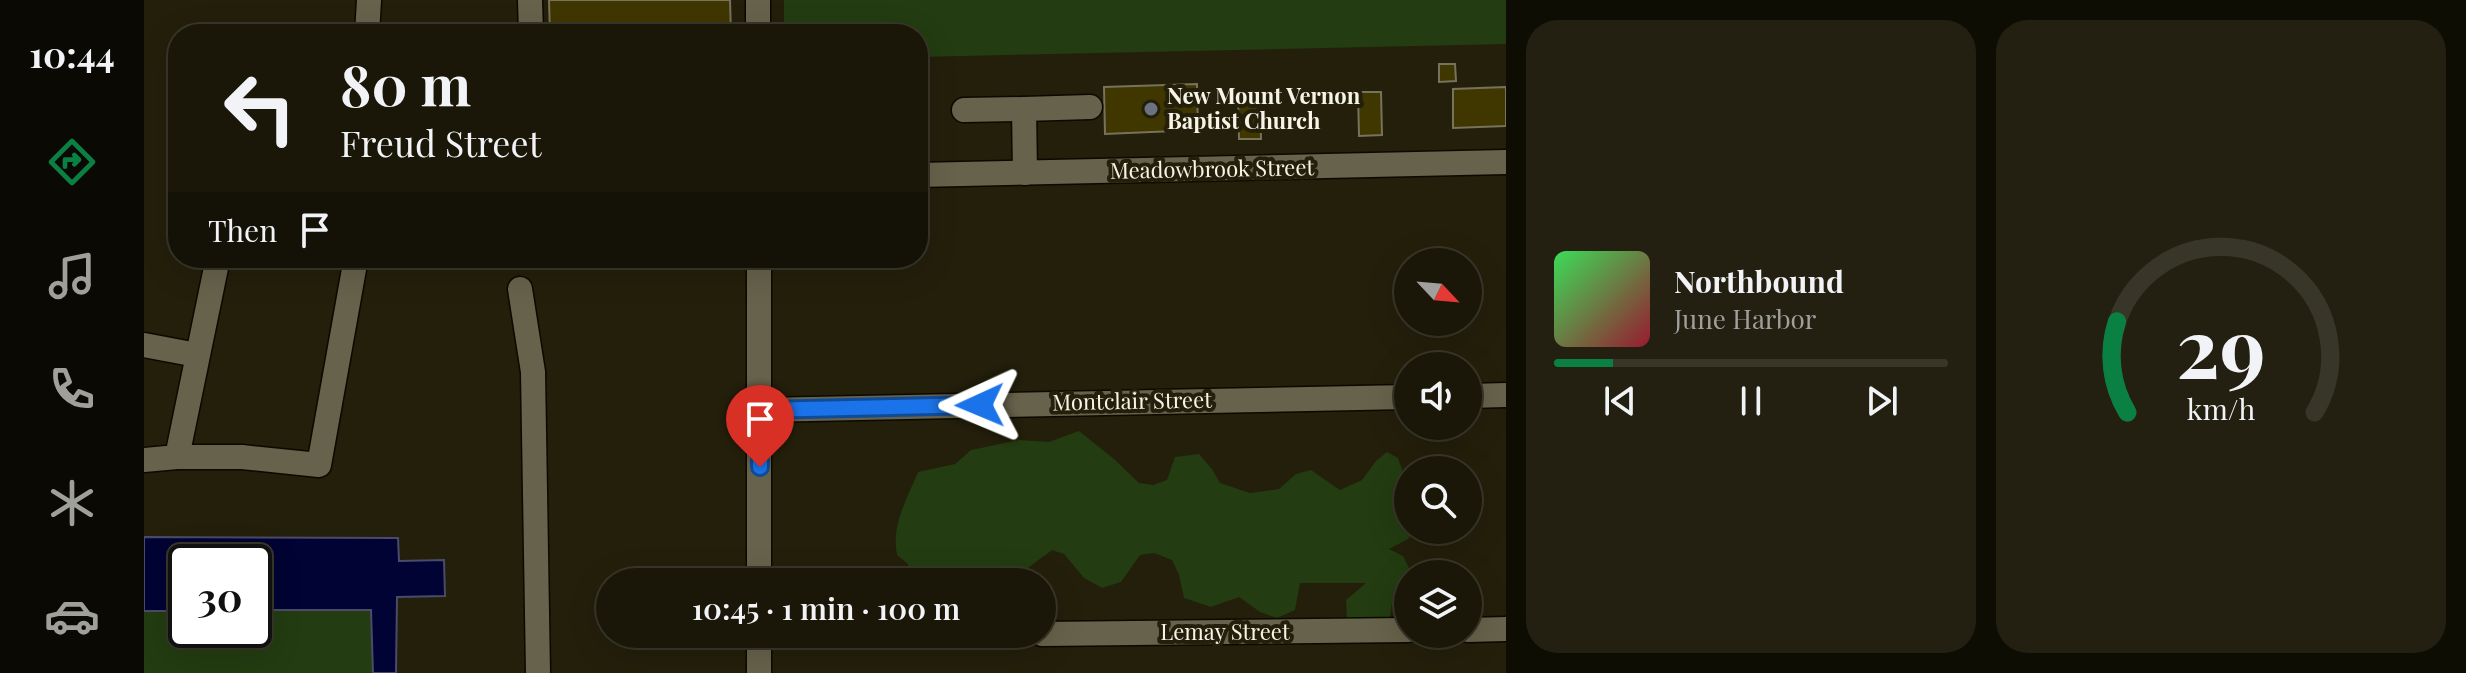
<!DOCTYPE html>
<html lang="en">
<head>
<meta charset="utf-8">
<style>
  :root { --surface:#1a1708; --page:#232012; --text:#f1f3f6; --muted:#9f9f9c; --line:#383629; --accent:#0b8043 }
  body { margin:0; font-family:"Playfair Display",serif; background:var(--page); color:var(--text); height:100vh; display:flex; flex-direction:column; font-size:30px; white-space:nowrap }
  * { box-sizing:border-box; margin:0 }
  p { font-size:26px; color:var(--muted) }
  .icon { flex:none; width:44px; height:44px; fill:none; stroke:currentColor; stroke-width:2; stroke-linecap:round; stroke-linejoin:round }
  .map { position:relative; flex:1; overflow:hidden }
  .sheet { display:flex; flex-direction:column; gap:20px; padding:20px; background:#0e0d04; width:960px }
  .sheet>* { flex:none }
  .guide { position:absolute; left:24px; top:24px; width:760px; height:244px; border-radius:32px; box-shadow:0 8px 32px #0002,0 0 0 2px var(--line); background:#1a1708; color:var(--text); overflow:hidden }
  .needle { width:52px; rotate:116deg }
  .tools { position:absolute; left:1250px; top:248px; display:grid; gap:16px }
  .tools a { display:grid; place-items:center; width:88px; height:88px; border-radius:50%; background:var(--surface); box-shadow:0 8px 32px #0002,0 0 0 2px var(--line); font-size:40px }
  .speed { position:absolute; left:24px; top:544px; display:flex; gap:16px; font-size:40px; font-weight:700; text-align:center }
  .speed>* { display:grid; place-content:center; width:104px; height:104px; border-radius:50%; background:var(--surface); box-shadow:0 8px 32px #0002,0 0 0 2px var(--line); line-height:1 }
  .speed .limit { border:4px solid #111; border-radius:12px; background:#fff; color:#111 }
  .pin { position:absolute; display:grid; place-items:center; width:68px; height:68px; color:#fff; margin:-82px -34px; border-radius:50% 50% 50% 0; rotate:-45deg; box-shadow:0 0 8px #0007 }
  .pin .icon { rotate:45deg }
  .me { position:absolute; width:88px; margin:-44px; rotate:269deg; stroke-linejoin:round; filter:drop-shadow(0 0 6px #0008) }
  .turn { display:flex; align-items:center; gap:28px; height:168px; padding:0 40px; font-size:36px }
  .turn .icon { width:104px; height:104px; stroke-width:2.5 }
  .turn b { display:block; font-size:56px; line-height:68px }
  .then { display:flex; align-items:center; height:76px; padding:0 40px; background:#0003; gap:16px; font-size:30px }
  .sheet .tile { flex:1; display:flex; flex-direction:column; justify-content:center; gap:12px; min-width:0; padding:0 28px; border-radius:32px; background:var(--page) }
  .sheet .dial { align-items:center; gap:0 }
  .dial svg { height:208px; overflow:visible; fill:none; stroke:var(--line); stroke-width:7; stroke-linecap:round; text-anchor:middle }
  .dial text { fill:var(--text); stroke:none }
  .song { display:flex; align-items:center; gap:24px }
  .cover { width:96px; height:96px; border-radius:12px; background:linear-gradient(135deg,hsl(130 70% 55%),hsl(350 70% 35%)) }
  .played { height:8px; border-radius:4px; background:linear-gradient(90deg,var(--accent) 15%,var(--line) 15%) }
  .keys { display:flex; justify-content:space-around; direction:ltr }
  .sheet .tiles { flex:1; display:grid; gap:20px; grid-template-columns:repeat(2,1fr) }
  .trip { position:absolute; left:452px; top:568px; width:460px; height:80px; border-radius:40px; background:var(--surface); box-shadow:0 8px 32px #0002,0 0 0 2px var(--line); font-weight:600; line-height:80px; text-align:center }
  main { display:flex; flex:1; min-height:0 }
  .tabs { display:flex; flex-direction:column; width:144px; justify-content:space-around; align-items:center; background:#0a0903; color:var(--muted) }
  .tabs .icon { width:56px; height:56px }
  .tabs .active { color:var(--accent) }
  .tabs b { font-size:36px; color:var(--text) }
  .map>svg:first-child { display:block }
</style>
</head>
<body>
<main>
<nav class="tabs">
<b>10:44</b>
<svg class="icon active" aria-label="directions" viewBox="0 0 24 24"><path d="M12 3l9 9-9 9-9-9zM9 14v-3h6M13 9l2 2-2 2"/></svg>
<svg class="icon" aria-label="music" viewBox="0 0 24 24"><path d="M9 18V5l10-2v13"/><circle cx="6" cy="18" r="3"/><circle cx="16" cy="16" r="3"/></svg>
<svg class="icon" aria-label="phone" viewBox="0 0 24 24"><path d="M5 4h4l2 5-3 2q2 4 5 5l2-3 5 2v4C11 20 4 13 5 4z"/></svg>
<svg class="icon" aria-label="climate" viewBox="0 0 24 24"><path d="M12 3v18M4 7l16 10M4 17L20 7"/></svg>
<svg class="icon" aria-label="car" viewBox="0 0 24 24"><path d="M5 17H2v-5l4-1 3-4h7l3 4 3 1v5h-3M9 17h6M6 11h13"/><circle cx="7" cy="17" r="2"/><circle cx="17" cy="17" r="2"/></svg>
</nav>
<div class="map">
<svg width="1362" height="673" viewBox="0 0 1362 673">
  <rect width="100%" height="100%" fill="#231f0b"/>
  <g fill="#233c11">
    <path d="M640,0H1362V44L774,57V34H640Z"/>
    <path d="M935,431L970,459L995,483L1009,485L1023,480L1031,457L1055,454L1068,469L1076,483L1106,493L1135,489L1152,474L1167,470L1196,490L1218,480L1232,461L1243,452L1254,458L1264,487V530H1270L1264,539L1245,549L1259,556L1266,570L1249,595L1246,617L1203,618L1202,600L1222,583H1156L1151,610L1133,618L1116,612L1095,597L1067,607L1040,598L1035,575L1028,560L1010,553L996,555L977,582L958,588L940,578L920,554L908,550L865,582H755L764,571V564L753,555C747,525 763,499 774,472L811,464L827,450L875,440L905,442Z"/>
    <path d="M227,609L229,673H0V611H42V630H110V610Z"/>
  </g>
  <path fill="#000333" stroke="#4a4b69" stroke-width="2" d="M0,537L254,538L255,561L300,560L301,596L253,597L252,673H229L227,610H110V562H42V611H0Z"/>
  <g fill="#403600" stroke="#77725b" stroke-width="2">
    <path d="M405,0H586L587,34H406Z"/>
    <path d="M1295,64H1311L1312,81L1295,82Z"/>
    <path d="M1053,84L1054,130L961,134L960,87Z"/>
    <path d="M1362,87V126L1309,128V89Z"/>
    <path d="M1214,92H1237L1238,135L1215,136Z"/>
    <path d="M1094,97H1116L1117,139H1095Z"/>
  </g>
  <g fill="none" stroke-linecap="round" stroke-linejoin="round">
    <defs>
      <g id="minor">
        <path d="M386,0L387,34"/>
        <path d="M223,34L225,0"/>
        <path d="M614,34V0"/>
        <path d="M820,110L880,109"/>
        <path d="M881,173L880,109L946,107"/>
        <path d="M774,175L1362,162"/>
        <path d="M615,258V582"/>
        <path d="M376,289L389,372L394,673"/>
        <path d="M0,345L53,355"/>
        <path d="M1324,396L1362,395"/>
        <path d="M616,410L1264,397"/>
        <path d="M33,457H98L175,465L212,258"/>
        <path d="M0,460L33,457L74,258"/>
        <path d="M1324,630L1362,629"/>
        <path d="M898,634L1264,630"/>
        <path d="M615,635L843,634"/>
        <path d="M615,673V634"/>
      </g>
    </defs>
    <use href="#minor" stroke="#0d0900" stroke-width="27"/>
    <use href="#minor" stroke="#66624b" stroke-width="24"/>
  </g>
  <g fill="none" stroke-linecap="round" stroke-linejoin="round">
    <defs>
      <path id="route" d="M616,467V410L836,405"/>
    </defs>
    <use href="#route" stroke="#114b97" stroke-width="20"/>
    <use href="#route" stroke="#1a73e8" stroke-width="14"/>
  </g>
  <circle fill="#6b7280" stroke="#231f0b" stroke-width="3" cx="1007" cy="109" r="8"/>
  <g text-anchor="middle" stroke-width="8" stroke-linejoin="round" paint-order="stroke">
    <g font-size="22" font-weight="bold" fill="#f6f3e7" stroke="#231f0b" text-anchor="start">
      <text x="1023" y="104">New Mount Vernon<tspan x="1023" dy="25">Baptist Church</tspan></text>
    </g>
    <g font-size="22" fill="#f6f3e7" stroke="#231f0b">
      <text transform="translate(1068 169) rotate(-1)" y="8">Meadowbrook Street</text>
      <text transform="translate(988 401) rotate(-1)" y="8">Montclair Street</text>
      <text x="1081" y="640">Lemay Street</text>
    </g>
  </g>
</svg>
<div class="tools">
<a><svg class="needle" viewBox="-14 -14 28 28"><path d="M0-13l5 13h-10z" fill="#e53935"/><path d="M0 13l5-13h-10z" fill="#9f9f9c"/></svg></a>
<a><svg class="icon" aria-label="sound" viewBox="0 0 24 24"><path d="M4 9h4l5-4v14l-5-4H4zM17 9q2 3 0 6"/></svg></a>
<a><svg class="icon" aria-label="search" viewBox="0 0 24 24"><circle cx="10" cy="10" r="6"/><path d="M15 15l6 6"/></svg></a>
<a><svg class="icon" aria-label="layers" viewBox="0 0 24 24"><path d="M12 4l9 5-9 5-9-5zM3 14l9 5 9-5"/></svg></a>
</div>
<div class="speed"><div class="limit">30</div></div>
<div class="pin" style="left:616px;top:467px;background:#d93025"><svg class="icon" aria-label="arrive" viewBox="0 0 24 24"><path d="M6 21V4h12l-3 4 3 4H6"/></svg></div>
<svg class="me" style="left:836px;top:405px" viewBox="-20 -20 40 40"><path d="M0-17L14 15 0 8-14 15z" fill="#1a73e8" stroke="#fff" stroke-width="4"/></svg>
<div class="trip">10:45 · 1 min · 100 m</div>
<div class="guide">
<div class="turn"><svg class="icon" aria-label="left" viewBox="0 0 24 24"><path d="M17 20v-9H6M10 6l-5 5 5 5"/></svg><div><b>80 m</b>Freud Street</div></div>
<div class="then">Then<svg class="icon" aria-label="arrive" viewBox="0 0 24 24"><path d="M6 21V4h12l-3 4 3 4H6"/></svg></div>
</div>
</div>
<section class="sheet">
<div class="tiles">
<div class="tile">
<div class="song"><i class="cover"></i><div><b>Northbound</b><p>June Harbor</p></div></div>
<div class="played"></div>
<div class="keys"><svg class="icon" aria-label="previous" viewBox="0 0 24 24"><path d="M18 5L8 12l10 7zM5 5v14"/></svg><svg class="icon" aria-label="pause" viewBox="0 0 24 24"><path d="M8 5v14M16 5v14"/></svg><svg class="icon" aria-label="next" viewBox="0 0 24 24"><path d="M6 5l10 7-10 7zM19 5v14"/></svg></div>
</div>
<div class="tile dial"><svg viewBox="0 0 100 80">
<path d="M14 69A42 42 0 1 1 86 69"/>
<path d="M14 69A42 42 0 0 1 10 34" stroke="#0b8043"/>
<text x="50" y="56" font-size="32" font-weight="700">29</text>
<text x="50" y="72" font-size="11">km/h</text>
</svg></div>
</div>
</section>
</main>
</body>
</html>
